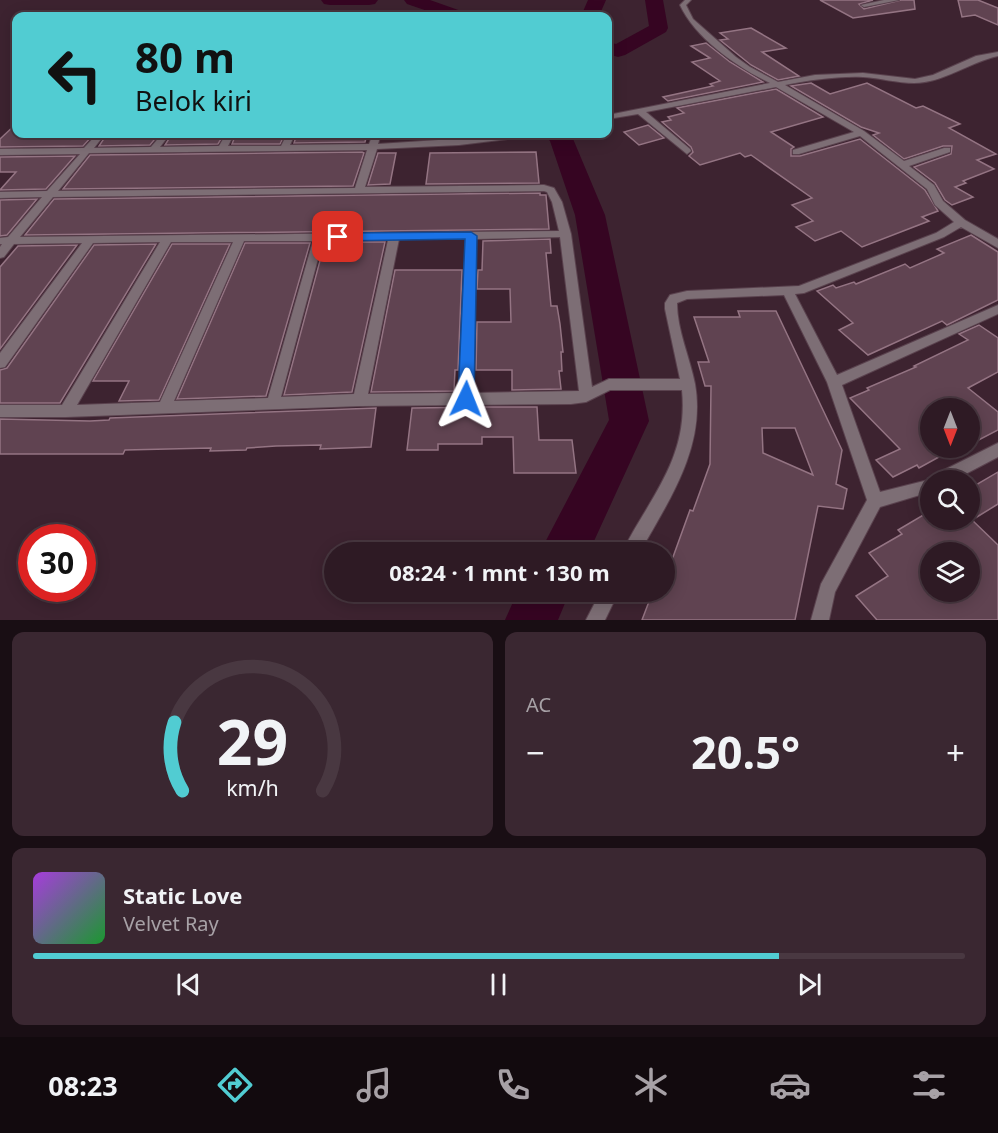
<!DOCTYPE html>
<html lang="id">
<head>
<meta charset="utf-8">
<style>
  :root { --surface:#2e1a24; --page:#3a2731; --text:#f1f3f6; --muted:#a7a1a6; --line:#493841; --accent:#51ccd2 }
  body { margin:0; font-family:"Noto Sans",sans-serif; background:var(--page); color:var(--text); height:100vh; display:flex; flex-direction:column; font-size:22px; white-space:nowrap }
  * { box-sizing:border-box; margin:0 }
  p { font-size:20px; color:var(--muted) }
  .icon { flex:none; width:33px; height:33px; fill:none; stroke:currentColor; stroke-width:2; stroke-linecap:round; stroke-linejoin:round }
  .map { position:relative; height:620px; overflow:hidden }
  .sheet { display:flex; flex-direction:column; gap:12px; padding:12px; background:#190e14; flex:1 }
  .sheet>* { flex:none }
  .top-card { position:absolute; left:12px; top:12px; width:600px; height:126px; border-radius:12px; box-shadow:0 3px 15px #0003,0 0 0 2px var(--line); background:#51ccd2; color:#111; overflow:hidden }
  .needle { width:39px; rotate:180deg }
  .buttons { position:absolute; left:920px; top:398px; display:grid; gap:12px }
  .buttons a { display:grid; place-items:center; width:60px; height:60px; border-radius:50%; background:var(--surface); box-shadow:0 3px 15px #0003,0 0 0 2px var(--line); font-size:30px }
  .speed { position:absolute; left:18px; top:524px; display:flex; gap:12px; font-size:30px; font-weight:700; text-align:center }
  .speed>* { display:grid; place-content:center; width:78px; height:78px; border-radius:50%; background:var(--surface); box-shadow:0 3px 15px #0003,0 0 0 2px var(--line); line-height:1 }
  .speed .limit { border:9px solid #d22; background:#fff; color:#111 }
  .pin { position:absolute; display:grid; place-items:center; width:51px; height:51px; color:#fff; margin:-26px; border-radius:12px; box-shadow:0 3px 9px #0006 }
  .me { position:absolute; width:66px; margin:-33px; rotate:2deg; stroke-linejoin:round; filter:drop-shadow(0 0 4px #0008) }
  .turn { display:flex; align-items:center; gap:21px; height:126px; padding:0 24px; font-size:27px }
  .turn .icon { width:78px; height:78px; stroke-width:2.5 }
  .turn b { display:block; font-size:42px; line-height:51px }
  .big { font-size:45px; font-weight:700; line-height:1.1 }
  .sheet .widget { flex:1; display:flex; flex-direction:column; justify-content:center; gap:9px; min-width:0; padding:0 21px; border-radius:12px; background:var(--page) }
  .sheet .dial { align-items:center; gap:0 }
  .dial svg { height:156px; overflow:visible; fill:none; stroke:var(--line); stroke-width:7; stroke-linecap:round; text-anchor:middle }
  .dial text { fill:var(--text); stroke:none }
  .song { display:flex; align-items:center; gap:18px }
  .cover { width:72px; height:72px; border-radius:9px; background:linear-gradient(135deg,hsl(280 70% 55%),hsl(130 70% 35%)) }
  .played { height:6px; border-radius:3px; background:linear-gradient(90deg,var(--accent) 80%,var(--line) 80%) }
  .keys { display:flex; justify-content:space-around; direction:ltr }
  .heat { display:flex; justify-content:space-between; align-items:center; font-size:33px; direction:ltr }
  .sheet .tiles { flex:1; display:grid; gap:12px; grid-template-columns:1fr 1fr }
  .widget:last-child { grid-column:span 2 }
  .trip { position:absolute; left:324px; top:542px; width:351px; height:60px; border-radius:30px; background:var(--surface); box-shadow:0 3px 15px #0003,0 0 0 2px var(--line); font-weight:700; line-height:60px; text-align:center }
  .tab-bar { display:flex; height:96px; justify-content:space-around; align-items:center; background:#120a0e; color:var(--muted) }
  .tab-bar .icon { width:42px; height:42px }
  .tab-bar .active { color:var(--accent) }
  .tab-bar b { font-size:27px; color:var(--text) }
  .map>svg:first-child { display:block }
</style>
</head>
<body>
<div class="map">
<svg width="998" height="620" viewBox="0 0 998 620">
  <rect width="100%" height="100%" fill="#3d2330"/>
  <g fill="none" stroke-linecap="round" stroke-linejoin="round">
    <g fill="#360522" fill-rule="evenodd">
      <path d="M321,0H378L375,4L369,5H330L324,4Z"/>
      <path d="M404,0H430L464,12L467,16H442L407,4Z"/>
      <path d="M588,0H606L599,16H581Z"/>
      <path d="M645,0H663L668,28L666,32L625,55L618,57L608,54V42L616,44L649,26Z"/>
      <path d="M543,134H571L605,215L649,421L589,552H540L609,420L575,215L550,141Z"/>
      <path d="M518,591H570L558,620H505Z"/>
    </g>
  </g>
  <g fill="#604351" stroke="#947483" stroke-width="1.5" fill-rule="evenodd">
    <path d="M820,0H873L859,4L864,9L901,0H914L915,9L853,18Z"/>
    <path d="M958,0H978L998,8V25L975,15L962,17Z"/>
    <path d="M751,28L786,48L762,52L799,76L778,80L751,65L720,40L728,39L720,33Z"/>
    <path d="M706,43L730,62L763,82L668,101L663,97L713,86L710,84L720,81L692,62L710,58L691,46Z"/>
    <path d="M811,83L830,94L867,83L916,108L923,106L960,124L949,128L996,154L977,160L994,169L963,181L966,183L955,187L973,197L952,205L945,200L935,183L914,167L951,154L952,146H943L904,159L873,135L879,133L861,127L791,86Z"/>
    <path d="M776,89L823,117L771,132L794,147L791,149V156H800L860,139L925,190L938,211L922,217L929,221L862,247L841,231L815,241L796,227L813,221L792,205L812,198L751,155L745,157L740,153L700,165L689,156L693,152L691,147L662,122L671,120L668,117L684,113L677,108Z"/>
    <path d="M16,124V134H94L83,146L0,147V139Z"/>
    <path d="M648,125L664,138L639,145L624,132Z"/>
    <path d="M107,134H159L150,145L99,146Z"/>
    <path d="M172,134H224L218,144L165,145Z"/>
    <path d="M236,134H285L280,144H232Z"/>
    <path d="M297,134H367L365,142L294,143Z"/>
    <path d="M362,152L364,153L353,186L63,189L90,155Z"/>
    <path d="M536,152L539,183L426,184L430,153Z"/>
    <path d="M378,153H396L390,184L368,185Z"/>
    <path d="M75,156L46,189L0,190L16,172H0V157Z"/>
    <path d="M540,193V195H546L549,229L25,235L54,199Z"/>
    <path d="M37,199L7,235L0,236V200Z"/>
    <path d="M971,235L998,252V300L947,325L942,321L868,355L839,330L853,323L817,291L833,285L836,288L854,282L856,284L905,264L910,268L944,253L937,249Z"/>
    <path d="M550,239L551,253H546L551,306H557L560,324L563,352H561L562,371H559L561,389L512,390V370H476L477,322H511L510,289H477L478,270H482L483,241Z"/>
    <path d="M325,242H385L352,392L284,395Z"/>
    <path d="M245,243H310L266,396L177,399Z"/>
    <path d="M156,244L60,403H0V370L7,368L94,245Z"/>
    <path d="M172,244H230L159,400L119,401L129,381H93Z"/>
    <path d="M77,245L0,349V267L18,246Z"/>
    <path d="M395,270H462L458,370H455L454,391L371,392Z"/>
    <path d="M738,311H776L842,450L836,484L847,489L843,509L818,506L795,620H642L653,591H664V582L690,510L693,511L710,464L711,386H705L698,362H709L694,317H740ZM762,428H795L813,475L763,453Z"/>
    <path d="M979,325L998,338V372L968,388L998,412V430L969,445V408H930V447H957L919,468L917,465L893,477L876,460L900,449L850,398L869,390L867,388L916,367L914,366L968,340L959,334Z"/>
    <path d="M486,407H537L539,440H572L576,473H514L513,437H482V444H438V450H407L412,408Z"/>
    <path d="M376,408L371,447L320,449L321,445L276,446L247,448L246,450L210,451L211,448L125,450L123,454H0V419L90,421L109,420L110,418Z"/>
    <path d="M998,472V504L972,520L998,545V620H877L856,596L888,576L869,553L902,534L898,530L930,511V519H969V489ZM930,552H969V591H930Z"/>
  </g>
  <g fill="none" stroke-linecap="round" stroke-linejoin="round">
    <defs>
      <g id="minor">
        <path d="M685,0H691L686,5L693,19L736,57L750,67L778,82L815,75L863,73L915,79L933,75L976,56L998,52V56C970,62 943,83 914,83C897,83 880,78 863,77C837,76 811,80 785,85L864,131L904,161L944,148H950V152L909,166L934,185L943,201L965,220L998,239V248L961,227L944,237L804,293L795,294L837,375L998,305V314L842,385L880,492L932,479L934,475L998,443V457L954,480H930V492L880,507L835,592L829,620H811L821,584L867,500L827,382L784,295L687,299L677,303C677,330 690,358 695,384C706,447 669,500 640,552H623C628,539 636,527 643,515C668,474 687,440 682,390H610L586,402L571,404L360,406L66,417H0V405H62L160,242L93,243L5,367L0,368V353L82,243L14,244L4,257L0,258V247L2,244H0V238L8,237L42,197L0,198V192L47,191L80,154L0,155V149L84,148L97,134H105L94,148L151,147L162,134H170L160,147L219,146L226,134H234L228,146H281L287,134H295L290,145L369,144L373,134H381L378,144L529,134L525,137L459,145L377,149L365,187L544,185L554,188L562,202L571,234L592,387L609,379H680L665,309V303L670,295L687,291L799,286L936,233L954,222L935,205L927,189L860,136L799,154H793V150L854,132L776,87L646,112L690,149L691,151L687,154L638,114L608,119V115L770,83C737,67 696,39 680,5ZM367,150L355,188L58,191L89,153ZM544,191L547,192L552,202L559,231L20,237L53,197ZM560,237L579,391L473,393L476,239ZM399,239H466L459,393L368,394ZM323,240H388L354,394L281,397ZM244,241H313L268,398L174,401ZM171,242H233L160,402L77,405Z"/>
        <path d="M884,0H899L864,7L861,5Z"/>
        <path d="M601,591H619L605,620H586Z"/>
      </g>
    </defs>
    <use href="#minor" stroke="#5a424e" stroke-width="2"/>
    <use href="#minor" fill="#7d6e75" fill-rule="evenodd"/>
  </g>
  <path fill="#1a73e8" stroke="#114b97" stroke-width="1.5" d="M471,232L477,236L474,399L472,403L466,405L461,403L458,399L465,239L338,241L332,237L338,233Z"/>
</svg>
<div class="buttons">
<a><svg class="needle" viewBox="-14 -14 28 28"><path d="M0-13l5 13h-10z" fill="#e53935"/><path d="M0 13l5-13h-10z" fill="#a7a1a6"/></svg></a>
<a><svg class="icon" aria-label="search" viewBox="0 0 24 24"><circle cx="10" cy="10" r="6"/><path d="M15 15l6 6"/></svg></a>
<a><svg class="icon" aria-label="layers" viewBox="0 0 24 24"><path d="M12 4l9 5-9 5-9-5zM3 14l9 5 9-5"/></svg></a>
</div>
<div class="speed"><div class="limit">30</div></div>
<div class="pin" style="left:338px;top:237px;background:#d93025"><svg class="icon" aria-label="arrive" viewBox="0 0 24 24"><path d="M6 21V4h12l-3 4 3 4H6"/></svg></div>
<svg class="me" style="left:466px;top:399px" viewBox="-20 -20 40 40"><path d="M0-17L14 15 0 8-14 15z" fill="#1a73e8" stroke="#fff" stroke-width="4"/></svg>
<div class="trip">08:24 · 1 mnt · 130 m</div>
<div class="top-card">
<div class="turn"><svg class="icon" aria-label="left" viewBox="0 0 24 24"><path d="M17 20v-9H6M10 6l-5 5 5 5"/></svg><div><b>80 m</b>Belok kiri</div></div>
</div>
</div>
<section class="sheet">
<div class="tiles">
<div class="widget dial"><svg viewBox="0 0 100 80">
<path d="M14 69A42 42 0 1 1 86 69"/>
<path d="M14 69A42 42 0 0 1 10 34" stroke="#51ccd2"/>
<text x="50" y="56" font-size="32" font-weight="700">29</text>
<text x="50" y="72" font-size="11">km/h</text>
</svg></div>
<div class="widget"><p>AC</p>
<div class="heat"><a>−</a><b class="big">20.5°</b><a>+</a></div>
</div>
<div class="widget">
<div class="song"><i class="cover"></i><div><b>Static Love</b><p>Velvet Ray</p></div></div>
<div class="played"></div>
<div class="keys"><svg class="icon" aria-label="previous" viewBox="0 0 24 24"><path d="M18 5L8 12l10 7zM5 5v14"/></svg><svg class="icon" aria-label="pause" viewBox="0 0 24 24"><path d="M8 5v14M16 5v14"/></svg><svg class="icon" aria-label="next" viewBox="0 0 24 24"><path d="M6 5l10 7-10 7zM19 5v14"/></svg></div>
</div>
</div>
</section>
<nav class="tab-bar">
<b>08:23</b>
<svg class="icon active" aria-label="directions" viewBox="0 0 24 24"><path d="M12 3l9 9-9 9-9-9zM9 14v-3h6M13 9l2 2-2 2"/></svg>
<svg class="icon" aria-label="music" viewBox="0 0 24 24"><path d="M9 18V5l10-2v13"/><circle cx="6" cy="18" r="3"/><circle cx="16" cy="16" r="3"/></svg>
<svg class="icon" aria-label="phone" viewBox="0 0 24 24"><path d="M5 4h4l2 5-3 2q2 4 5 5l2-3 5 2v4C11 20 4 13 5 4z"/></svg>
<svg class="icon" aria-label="climate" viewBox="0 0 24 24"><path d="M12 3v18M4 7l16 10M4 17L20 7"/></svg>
<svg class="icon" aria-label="car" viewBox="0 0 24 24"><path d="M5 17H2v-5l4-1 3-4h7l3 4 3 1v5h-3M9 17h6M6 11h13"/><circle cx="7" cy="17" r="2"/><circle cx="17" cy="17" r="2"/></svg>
<svg class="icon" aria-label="filters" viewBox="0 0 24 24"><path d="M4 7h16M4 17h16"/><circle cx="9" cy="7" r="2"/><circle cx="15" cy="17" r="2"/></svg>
</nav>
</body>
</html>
